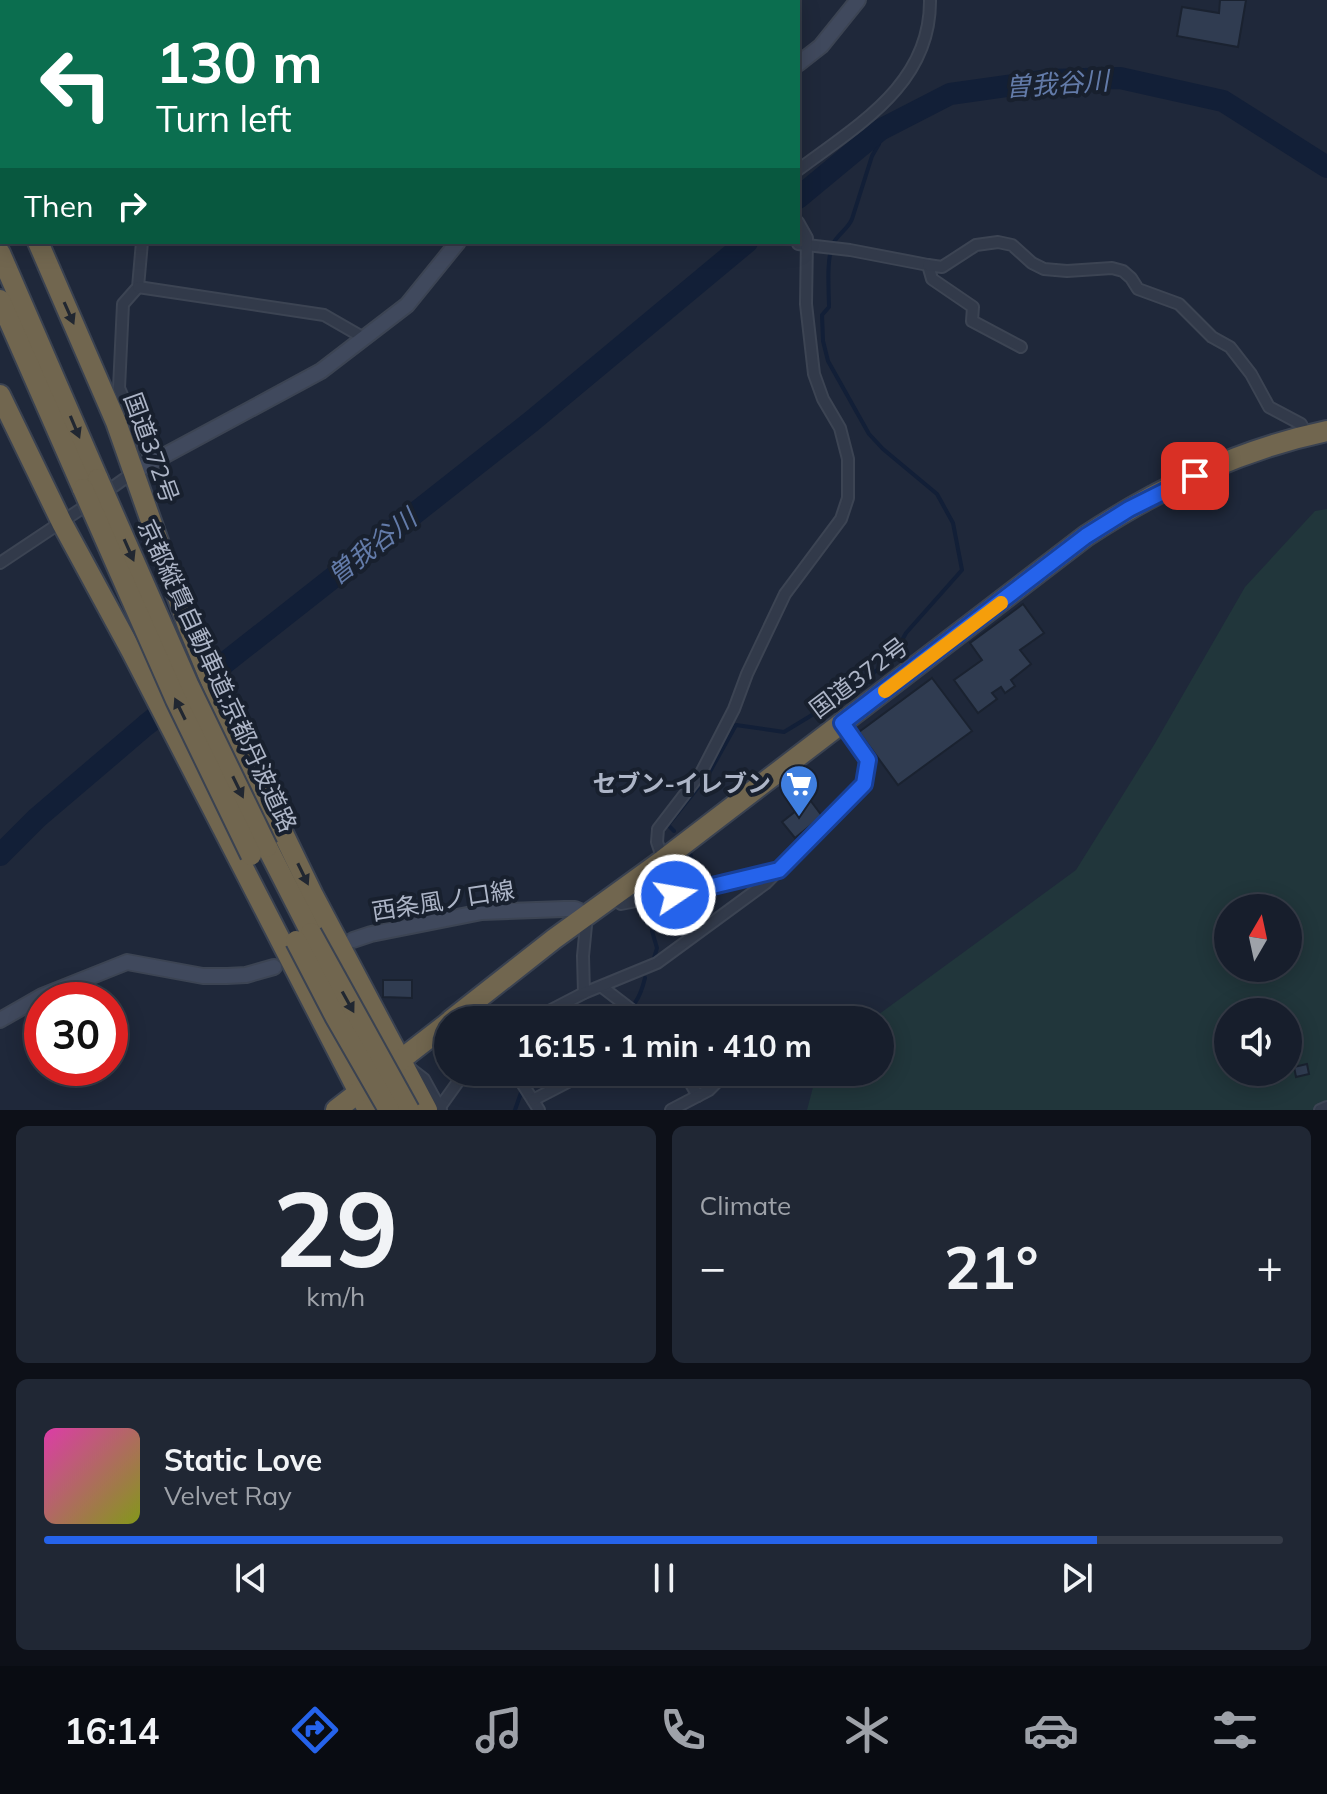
<!DOCTYPE html>
<html lang="en">
<head>
<meta charset="utf-8">
<style>
  :root { --surface:#171e2c; --page:#202734; --text:#f1f3f6; --muted:#9ea2a9; --line:#363c48; --accent:#2563eb }
  body { margin:0; font-family:Mulish,"Noto Sans JP",sans-serif; background:var(--page); color:var(--text); height:100vh; display:flex; flex-direction:column; font-size:30px; white-space:nowrap }
  * { box-sizing:border-box; margin:0 }
  p { font-size:26px; color:var(--muted) }
  .icon { flex:none; width:44px; height:44px; fill:none; stroke:currentColor; stroke-width:2; stroke-linecap:round; stroke-linejoin:round }
  .map { position:relative; height:1110px; overflow:hidden }
  .side { display:flex; flex-direction:column; gap:16px; padding:16px; background:#0d1018; flex:1 }
  .side>* { flex:none }
  .banner { position:absolute; left:0px; top:0px; width:800px; height:244px; box-shadow:0 4px 20px #0003,0 0 0 2px var(--line); background:#0b6e4f; color:#fff; overflow:hidden }
  .needle { width:52px; rotate:9deg }
  .buttons { position:absolute; left:1214px; top:894px; display:grid; gap:16px }
  .buttons a { display:grid; place-items:center; width:88px; height:88px; border-radius:50%; background:var(--surface); box-shadow:0 4px 20px #0003,0 0 0 2px var(--line); font-size:40px }
  .speed { position:absolute; left:24px; top:982px; display:flex; gap:16px; font-size:40px; font-weight:700; text-align:center }
  .speed>* { display:grid; place-content:center; width:104px; height:104px; border-radius:50%; background:var(--surface); box-shadow:0 4px 20px #0003,0 0 0 2px var(--line); line-height:1 }
  .speed .limit { border:12px solid #d22; background:#fff; color:#111 }
  .pin { position:absolute; display:grid; place-items:center; width:68px; height:68px; color:#fff; margin:-34px; border-radius:16px; box-shadow:0 4px 12px #0006 }
  .me { position:absolute; width:88px; margin:-44px; rotate:78deg; stroke-linejoin:round; filter:drop-shadow(0 0 6px #0008) }
  .turn { display:flex; align-items:center; gap:28px; height:168px; padding:0 24px; font-size:36px }
  .turn .icon { width:104px; height:104px; stroke-width:2.5 }
  .turn b { display:block; font-size:56px; line-height:68px }
  .then { display:flex; align-items:center; height:76px; padding:0 24px; background:#0003; gap:16px; font-size:30px }
  .big { font-size:60px; font-weight:700; line-height:1.1 }
  .side .card { flex:1; display:flex; flex-direction:column; justify-content:center; gap:12px; min-width:0; padding:0 28px; border-radius:12px; background:var(--page) }
  .side .dial { align-items:center; gap:0 }
  .dial b { font-size:104px; line-height:1 }
  .song { display:flex; align-items:center; gap:24px }
  .cover { width:96px; height:96px; border-radius:12px; background:linear-gradient(135deg,hsl(320 70% 55%),hsl(70 70% 35%)) }
  .played { height:8px; border-radius:4px; background:linear-gradient(90deg,var(--accent) 85%,var(--line) 85%) }
  .keys { display:flex; justify-content:space-around; direction:ltr }
  .heat { display:flex; justify-content:space-between; align-items:center; font-size:44px; direction:ltr }
  .side .tiles { flex:1; display:grid; gap:16px; grid-template-columns:1fr 1fr }
  .card:last-child { grid-column:span 2 }
  .trip { position:absolute; left:434px; top:1006px; width:460px; height:80px; border-radius:40px; background:var(--surface); box-shadow:0 4px 20px #0003,0 0 0 2px var(--line); font-weight:700; line-height:80px; text-align:center }
  .tab-bar { display:flex; height:128px; justify-content:space-around; align-items:center; background:#090c12; color:var(--muted) }
  .tab-bar .icon { width:56px; height:56px }
  .tab-bar .active { color:var(--accent) }
  .tab-bar b { font-size:36px; color:var(--text) }
  .map>svg:first-child { display:block }
</style>
</head>
<body>
<div class="map">
<svg width="1327" height="1110" viewBox="0 0 1327 1110">
  <rect width="100%" height="100%" fill="#1f283a"/>
  <path fill="#21363b" fill-rule="evenodd" d="M1327,509V1110H807L817,1072H880V1020H871L1076,870L1154,745L1245,587L1315,511ZM1228,908H1288V968H1228ZM1228,1012H1288V1072H1228Z"/>
  <g fill="none" stroke-linecap="round" stroke-linejoin="round">
    <g stroke="#121f37" stroke-width="4">
      <path d="M674,831L668,825L708,775L736,725L784,732L850,692L893,657L906,633L962,570L953,523L937,494L883,449L869,434L828,361L823,341L822,315L829,307C829,291 826,259 833,244C837,235 848,229 852,219L872,156L879,144L880,130"/>
      <path d="M673,890C684,878 698,868 689,851"/>
      <path d="M654,958L657,948L652,931L664,902"/>
      <path d="M614,1020C633,1010 640,999 645,978"/>
      <path d="M525,1081L528,1072"/>
      <path d="M515,1110L522,1090"/>
    </g>
    <g stroke="#121f37" stroke-width="22">
      <path d="M798,198L880,130L950,94L1049,80L1120,78L1223,101L1327,167"/>
      <path d="M0,855L37,818L146,725L532,421L747,242"/>
    </g>
  </g>
  <g fill="#303c51" stroke="#1a2230" stroke-width="2">
    <path d="M1220,0H1246L1238,47L1177,36L1182,7L1219,13Z"/>
    <path d="M1023,604L1044,633L1020,650L1031,664L1011,680L1015,686L1005,693L1001,687L992,693L997,699L978,713L954,680L982,660L970,643Z"/>
    <path d="M932,678L972,731L898,785L859,732Z"/>
    <path d="M810,800L822,816L795,838L782,822Z"/>
    <path d="M383,980H412V998L383,997Z"/>
    <path d="M1307,1064L1309,1074L1296,1077L1294,1067Z"/>
  </g>
  <g fill="none" stroke-linecap="round" stroke-linejoin="round">
    <defs>
      <g id="street">
        <path d="M0,138L2,139"/>
        <path d="M798,170C858,125 931,84 930,0"/>
        <path d="M142,242L138,287L123,304L119,388L151,461"/>
        <path d="M798,244L850,250L928,265L932,279L973,307L972,321L1021,347"/>
        <path d="M928,265L942,267L976,245L998,242L1012,245L1032,263L1044,269L1067,271L1112,268L1123,271L1131,278L1138,289L1179,304L1212,337L1230,347L1251,374L1269,407L1301,424L1307,435"/>
        <path d="M138,287L324,315L364,338"/>
        <path d="M103,494L134,472"/>
        <path d="M0,563L90,503"/>
        <path d="M663,860L657,842L658,829L701,773L734,709L747,674L785,594L841,519L848,498V459L840,428L823,399L814,374L806,304L807,238L798,222"/>
        <path d="M611,897L621,904L725,884L779,870"/>
        <path d="M602,987L645,1020"/>
        <path d="M584,993L583,956L587,915"/>
        <path d="M532,1020L584,993L657,963L766,883L864,784L868,760L842,723"/>
        <path d="M411,1069L424,1079L441,1110"/>
        <path d="M515,1072L539,1110"/>
        <path d="M684,1072L698,1096"/>
        <path d="M533,1100L587,1072"/>
        <path d="M440,1107L465,1072"/>
        <path d="M671,1110L709,1090L723,1076"/>
        <path d="M1320,1110L1327,1107"/>
      </g>
      <g id="secondary">
        <path d="M798,64L821,46L858,0"/>
        <path d="M134,472L321,371L407,305L458,242"/>
        <path d="M353,940L371,934L482,912L564,909H575L587,914"/>
        <path d="M0,1020L42,996L127,962L203,976H227L246,975L274,967"/>
      </g>
      <g id="highway">
        <path d="M0,156L2,160"/>
        <path d="M38,242L116,422L188,626L220,703L313,895L427,1110"/>
        <path d="M0,253L98,479"/>
        <path d="M0,300L83,489"/>
        <path d="M0,395L62,523L132,652L368,1110"/>
        <path d="M267,847L311,933"/>
        <path d="M451,1020L554,939L663,860L1086,536C1159,488 1241,449 1327,431"/>
        <path d="M336,1110L448,1023"/>
      </g>
    </defs>
    <use href="#street" stroke="#3c4453" stroke-width="14"/>
    <use href="#secondary" stroke="#3c4453" stroke-width="18"/>
    <use href="#highway" stroke="#3a4251" stroke-width="24"/>
    <use href="#street" stroke="#323a4a" stroke-width="10"/>
    <use href="#secondary" stroke="#40495d" stroke-width="14"/>
    <use href="#highway" stroke="#71664f" stroke-width="20"/>
    <defs>
      <g id="highway-bridge">
        <path d="M98,479L188,684L267,847"/>
        <path d="M83,489L176,700L251,855"/>
        <path d="M311,933L409,1110"/>
        <path d="M296,941L335,1016L389,1110"/>
      </g>
    </defs>
    <use href="#highway-bridge" stroke="#3a4251" stroke-width="24" stroke-linecap="butt"/>
    <use href="#highway-bridge" stroke="#71664f" stroke-width="20"/>
  </g>
  <defs><path id="oneway-solid" d="M-6-.8H1V-3.2L6.5 0L1 3.2V.8H-6Z" transform="scale(2)"/></defs>
  <g fill="#212731">
    <use href="#oneway-solid" transform="translate(69 313) rotate(66)"/>
    <use href="#oneway-solid" transform="translate(75 427) rotate(67)"/>
    <use href="#oneway-solid" transform="translate(129 550) rotate(66)"/>
    <use href="#oneway-solid" transform="translate(180 709) rotate(-116)"/>
    <use href="#oneway-solid" transform="translate(238 787) rotate(64)"/>
    <use href="#oneway-solid" transform="translate(303 874) rotate(64)"/>
    <use href="#oneway-solid" transform="translate(348 1002) rotate(61)"/>
  </g>
  <g fill="none" stroke-linecap="round" stroke-linejoin="round">
    <defs>
      <path id="route" d="M675,895L779,870L864,784L868,760L842,723L1086,536L1129,509L1195,476"/>
    </defs>
    <use href="#route" stroke="#184099" stroke-width="20"/>
    <use href="#route" stroke="#2563eb" stroke-width="14"/>
    <path stroke="#f59e0b" stroke-width="14" d="M885,691L1001,603"/>
  </g>
  <defs>
    <symbol id="supermarket-pin" viewBox="-11 -11 22 30"><path d="M0 17L-7.5 6A9.5 9.5 0 1 1 7.5 6Z" fill="#3f7fe0" stroke="#18202e"/><path d="M-6-5.5h2.5l.6 2H6L4.5 2H-2.5L-4.4-4H-6ZM-1.5 3.2a1.3 1.3 0 1 0 .1 0ZM3 3.2a1.3 1.3 0 1 0 .1 0Z" fill="#fff"/></symbol>
  </defs>
  <g fill-rule="evenodd">
    <use href="#supermarket-pin" x="777" y="762" width="44" height="60"/>
  </g>
  <g text-anchor="middle" stroke-width="8" stroke-linejoin="round" paint-order="stroke">
    <g font-size="24" fill="#adb5c7" stroke="#18202e">
      <text transform="translate(151 448) rotate(70)" y="8">国道372号</text>
      <text transform="translate(217 676) rotate(65)" y="8">京都縦貫自動車道;京都丹波道路</text>
      <text transform="translate(859 678) rotate(-37)" y="8">国道372号</text>
      <text transform="translate(443 901) rotate(-9)" y="8">西条風ノ口線</text>
    </g>
    <g font-size="24" font-weight="bold" fill="#adb5c7" stroke="#18202e" text-anchor="end">
      <text x="771" y="792">セブン-イレブン</text>
    </g>
    <g font-size="26" font-style="italic" fill="#637ba9" stroke="#18202e">
      <text transform="translate(1057 84) rotate(-4)" y="9">曽我谷川</text>
      <text transform="translate(372 547) rotate(-38)" y="9">曽我谷川</text>
    </g>
  </g>
</svg>
<div class="buttons">
<a><svg class="needle" viewBox="-14 -14 28 28"><path d="M0-13l5 13h-10z" fill="#e53935"/><path d="M0 13l5-13h-10z" fill="#9ea2a9"/></svg></a>
<a><svg class="icon" aria-label="sound" viewBox="0 0 24 24"><path d="M4 9h4l5-4v14l-5-4H4zM17 9q2 3 0 6"/></svg></a>
</div>
<div class="speed"><div class="limit">30</div></div>
<div class="pin" style="left:1195px;top:476px;background:#d93025"><svg class="icon" aria-label="arrive" viewBox="0 0 24 24"><path d="M6 21V4h12l-3 4 3 4H6"/></svg></div>
<svg class="me" style="left:675px;top:895px" viewBox="-20 -20 40 40"><circle r="17" fill="#2563eb" stroke="#fff" stroke-width="3"/><path d="M0-11L8 9 0 5-8 9z" fill="#fff"/></svg>
<div class="trip">16:15 · 1 min · 410 m</div>
<div class="banner">
<div class="turn"><svg class="icon" aria-label="left" viewBox="0 0 24 24"><path d="M17 20v-9H6M10 6l-5 5 5 5"/></svg><div><b>130 m</b>Turn left</div></div>
<div class="then">Then<svg class="icon" aria-label="right" viewBox="0 0 24 24"><path d="M7 20v-9h11M14 6l5 5-5 5"/></svg></div>
</div>
</div>
<section class="side">
<div class="tiles">
<div class="card dial"><b>29</b><p>km/h</p></div>
<div class="card"><p>Climate</p>
<div class="heat"><a>−</a><b class="big">21°</b><a>+</a></div>
</div>
<div class="card">
<div class="song"><i class="cover"></i><div><b>Static Love</b><p>Velvet Ray</p></div></div>
<div class="played"></div>
<div class="keys"><svg class="icon" aria-label="previous" viewBox="0 0 24 24"><path d="M18 5L8 12l10 7zM5 5v14"/></svg><svg class="icon" aria-label="pause" viewBox="0 0 24 24"><path d="M8 5v14M16 5v14"/></svg><svg class="icon" aria-label="next" viewBox="0 0 24 24"><path d="M6 5l10 7-10 7zM19 5v14"/></svg></div>
</div>
</div>
</section>
<nav class="tab-bar">
<b>16:14</b>
<svg class="icon active" aria-label="directions" viewBox="0 0 24 24"><path d="M12 3l9 9-9 9-9-9zM9 14v-3h6M13 9l2 2-2 2"/></svg>
<svg class="icon" aria-label="music" viewBox="0 0 24 24"><path d="M9 18V5l10-2v13"/><circle cx="6" cy="18" r="3"/><circle cx="16" cy="16" r="3"/></svg>
<svg class="icon" aria-label="phone" viewBox="0 0 24 24"><path d="M5 4h4l2 5-3 2q2 4 5 5l2-3 5 2v4C11 20 4 13 5 4z"/></svg>
<svg class="icon" aria-label="climate" viewBox="0 0 24 24"><path d="M12 3v18M4 7l16 10M4 17L20 7"/></svg>
<svg class="icon" aria-label="car" viewBox="0 0 24 24"><path d="M5 17H2v-5l4-1 3-4h7l3 4 3 1v5h-3M9 17h6M6 11h13"/><circle cx="7" cy="17" r="2"/><circle cx="17" cy="17" r="2"/></svg>
<svg class="icon" aria-label="filters" viewBox="0 0 24 24"><path d="M4 7h16M4 17h16"/><circle cx="9" cy="7" r="2"/><circle cx="15" cy="17" r="2"/></svg>
</nav>
</body>
</html>
